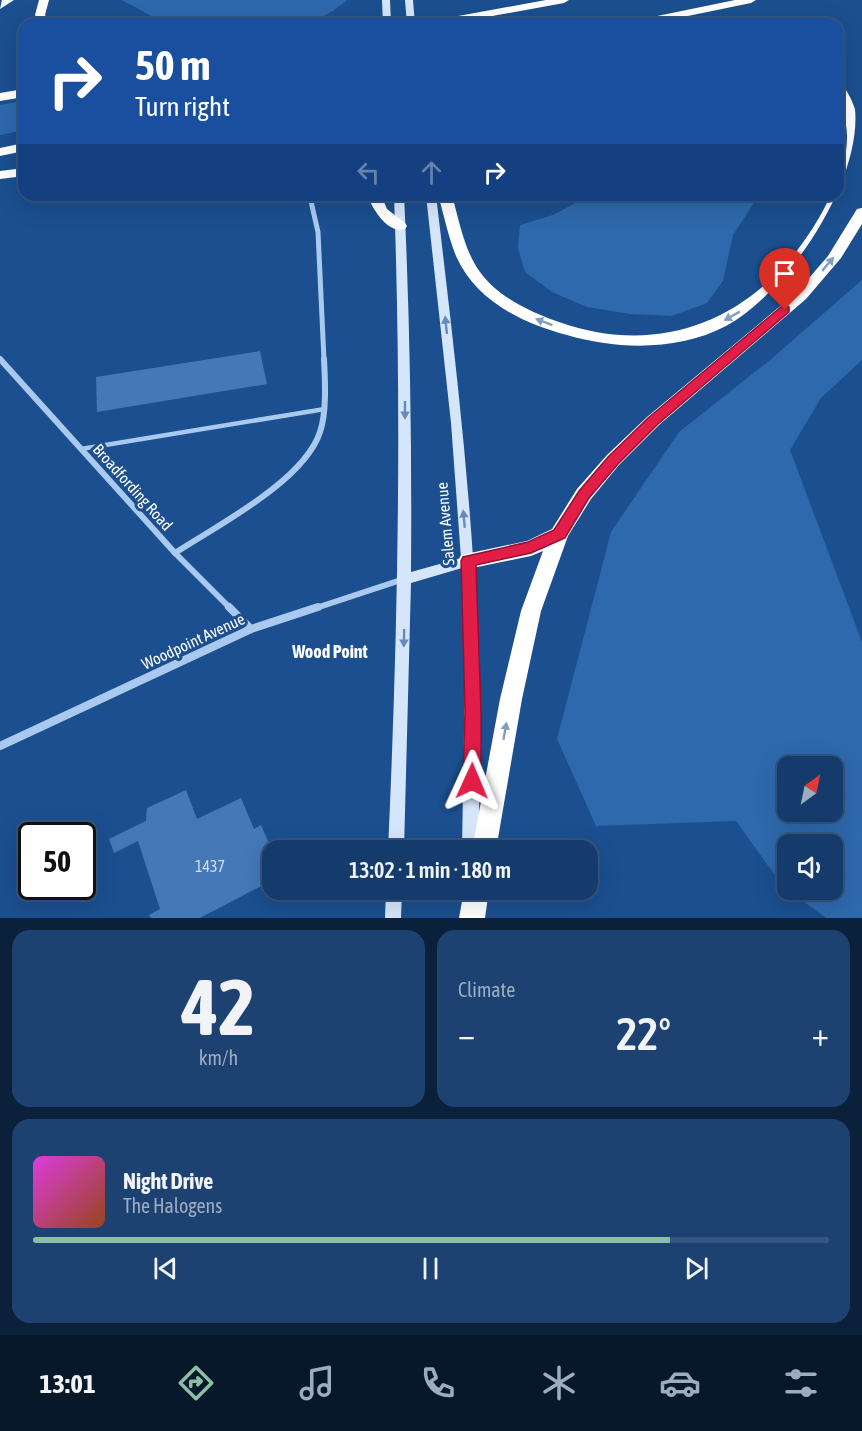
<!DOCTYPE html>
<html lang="en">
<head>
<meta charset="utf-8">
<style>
  :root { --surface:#143b6b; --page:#1d4271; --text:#f1f3f6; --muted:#9dadc1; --line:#33557e; --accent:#8abfa5 }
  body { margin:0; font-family:"Asap Condensed",sans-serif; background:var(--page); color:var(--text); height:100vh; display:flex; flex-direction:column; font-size:22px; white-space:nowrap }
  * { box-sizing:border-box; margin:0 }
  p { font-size:20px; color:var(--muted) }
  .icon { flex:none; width:33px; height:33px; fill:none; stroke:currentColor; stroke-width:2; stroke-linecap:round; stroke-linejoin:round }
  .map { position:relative; height:918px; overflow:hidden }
  .drawer { display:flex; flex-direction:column; gap:12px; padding:12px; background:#0b203b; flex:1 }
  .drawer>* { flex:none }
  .banner { position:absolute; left:18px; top:18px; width:826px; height:183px; border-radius:18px; box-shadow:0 6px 24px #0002,0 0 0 2px var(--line); background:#1a4fa0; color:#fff; overflow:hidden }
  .needle { width:39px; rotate:33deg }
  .controls { position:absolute; left:777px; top:756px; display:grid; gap:12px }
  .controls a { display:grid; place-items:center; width:66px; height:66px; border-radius:12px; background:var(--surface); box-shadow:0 6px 24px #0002,0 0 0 2px var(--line); font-size:30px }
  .speed { position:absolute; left:18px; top:822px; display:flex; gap:12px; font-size:30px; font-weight:700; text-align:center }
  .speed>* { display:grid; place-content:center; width:78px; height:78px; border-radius:50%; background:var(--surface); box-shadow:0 6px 24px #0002,0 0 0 2px var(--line); line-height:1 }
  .speed .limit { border:3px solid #111; border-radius:9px; background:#fff; color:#111 }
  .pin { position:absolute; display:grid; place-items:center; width:51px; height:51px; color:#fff; margin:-62px -26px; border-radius:50% 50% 50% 0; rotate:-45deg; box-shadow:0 0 6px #0007 }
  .pin .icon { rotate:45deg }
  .me { position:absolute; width:66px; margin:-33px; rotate:1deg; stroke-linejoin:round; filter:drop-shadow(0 0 4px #0008) }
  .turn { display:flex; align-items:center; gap:21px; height:126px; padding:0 18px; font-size:27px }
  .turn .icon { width:78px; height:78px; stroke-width:2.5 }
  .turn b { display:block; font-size:42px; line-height:51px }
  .lanes { display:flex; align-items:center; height:57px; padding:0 18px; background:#0003; justify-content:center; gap:30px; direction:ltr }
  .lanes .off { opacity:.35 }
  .big { font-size:45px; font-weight:600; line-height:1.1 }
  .drawer .widget { flex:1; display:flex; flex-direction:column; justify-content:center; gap:9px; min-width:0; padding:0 21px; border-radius:18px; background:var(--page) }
  .drawer .dial { align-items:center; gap:0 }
  .dial b { font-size:78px; line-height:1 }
  .song { display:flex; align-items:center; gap:18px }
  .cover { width:72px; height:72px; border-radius:9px; background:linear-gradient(135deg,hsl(300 70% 55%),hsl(20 70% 35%)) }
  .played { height:6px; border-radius:3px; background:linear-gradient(90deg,var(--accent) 80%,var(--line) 80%) }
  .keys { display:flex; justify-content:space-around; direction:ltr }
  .heat { display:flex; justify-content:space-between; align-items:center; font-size:33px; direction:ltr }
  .drawer .tiles { flex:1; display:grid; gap:12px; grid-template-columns:1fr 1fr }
  .widget:last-child { grid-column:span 2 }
  .trip { position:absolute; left:262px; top:840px; width:336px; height:60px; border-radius:18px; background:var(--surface); box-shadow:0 6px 24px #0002,0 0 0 2px var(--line); font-weight:600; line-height:60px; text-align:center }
  .tab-bar { display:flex; height:96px; justify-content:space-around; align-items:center; background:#08182b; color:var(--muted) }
  .tab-bar .icon { width:42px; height:42px }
  .tab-bar .on { color:var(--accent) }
  .tab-bar b { font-size:27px; color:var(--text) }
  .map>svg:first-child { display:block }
</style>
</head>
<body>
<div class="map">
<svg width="862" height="918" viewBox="0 0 862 918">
  <rect width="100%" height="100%" fill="#1b4f8f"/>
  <g fill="#2e69ad" fill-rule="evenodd">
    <path d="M122,0H347L333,11L308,24H166Z"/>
    <path d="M24,101V130L0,135V105Z"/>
    <path d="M577,195H759L733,235L723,281L707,303L672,316L630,314L587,307L552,292L525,272L518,248L520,225L553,215L579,201Z"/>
    <path d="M862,280V360L821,398L790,450L862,642V918H826L788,890H832V844H788V889L782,885L736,821L596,826L557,739L611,532L679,432L770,360ZM832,766V812H788V766Z"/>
  </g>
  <g fill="#4478b7">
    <path d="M260,351L267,384L97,412L96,377Z"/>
    <path d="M186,790L197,819L241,798L254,829L261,825L273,852V880L200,918H151L149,915L160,909L138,841L114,853L109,839L146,821L147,808Z"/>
  </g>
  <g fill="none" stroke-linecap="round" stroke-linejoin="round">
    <path stroke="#a9c9ee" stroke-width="4.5" d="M81,449L325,409"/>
    <path stroke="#a9c9ee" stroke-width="5" d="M310,197L318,232L324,360"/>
    <g stroke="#a9c9ee" stroke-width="6">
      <path d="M0,359L175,553L231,609"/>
      <path d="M175,553C218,525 304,481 320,432C327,412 325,379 324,359"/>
      <path d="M313,609L404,579"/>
    </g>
    <g stroke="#a9c9ee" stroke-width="8">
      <path d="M229,607L251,629"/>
      <path d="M0,746L251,629L318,607"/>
    </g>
    <g fill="#d6e6fa" fill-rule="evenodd">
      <path d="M382,0H390L391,24H383Z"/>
      <path d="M405,0H413L415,24H407Z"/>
      <path d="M394,195H404C410,321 412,446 411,572L461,558L451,423L426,195H436C458,382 481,566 479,755C479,787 480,819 478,850H462L465,669L462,568L411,583L404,850H388C398,632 402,414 394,195Z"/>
      <path d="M386,890H402L401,918H385Z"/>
    </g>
    <g fill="#fff" fill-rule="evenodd">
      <path d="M2,0H14L0,9Z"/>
      <path d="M39,0H49L45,15L50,24H40L35,15Z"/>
      <path d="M546,0H569L564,3L449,24H426L431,21Z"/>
      <path d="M735,0H756L751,3L649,24H628L633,21Z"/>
      <path d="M838,84C847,87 852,101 855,109C862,182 786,294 726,326C678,351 618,350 567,335C522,323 476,301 456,256C448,236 444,215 438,195H452C459,220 464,250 480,272C498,297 530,312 559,322C678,364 779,304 831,195H838C838,175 847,159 847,139C848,119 838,103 838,84Z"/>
      <path d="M24,89V97L0,101V93Z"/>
      <path d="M24,143V151L0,156V148Z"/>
      <path d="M24,168V176L0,179V171Z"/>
      <path d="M367,195H381L387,209L405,223L407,226L405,229C387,234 373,209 367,195Z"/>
      <path d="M862,208V224L841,258L806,299L659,425L619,465L591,499L568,536L541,611L522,699L496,850H472L500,699L521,611L543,551L531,556L468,569L461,567L458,561L461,555L527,541L552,529L577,489L607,455L647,417L796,293L828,256L857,209Z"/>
      <path d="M464,890H489L485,918H459Z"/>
    </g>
  </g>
  <defs><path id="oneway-solid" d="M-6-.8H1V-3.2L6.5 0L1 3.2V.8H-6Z" transform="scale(1.5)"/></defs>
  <g fill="#829ec1">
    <use href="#oneway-solid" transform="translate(828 264) rotate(-50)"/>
    <use href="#oneway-solid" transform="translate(732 316) rotate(151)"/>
    <use href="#oneway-solid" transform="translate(544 322) rotate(-159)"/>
    <use href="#oneway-solid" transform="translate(505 731) rotate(-80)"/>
  </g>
  <g fill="#668bba">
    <use href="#oneway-solid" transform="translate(446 325) rotate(-96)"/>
    <use href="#oneway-solid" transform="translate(405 410) rotate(90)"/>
    <use href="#oneway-solid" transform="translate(464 519) rotate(-95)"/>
    <use href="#oneway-solid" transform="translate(404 638) rotate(91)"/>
  </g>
  <path fill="#e11d48" stroke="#92132f" stroke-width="1.5" d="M785,306L789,307V312L658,424L618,464L589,498L565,538L531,553L476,565L481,711V781L478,787L472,789L466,787L463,781L465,711L461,561L463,557L528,542L554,530L579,491L608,457L648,418L781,307Z"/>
  <g text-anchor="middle" stroke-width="6" stroke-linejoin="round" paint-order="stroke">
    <g font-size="16" fill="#fff" stroke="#1b4f8f">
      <text transform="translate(133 487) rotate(48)" y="6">Broadfording Road</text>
      <text transform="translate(445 524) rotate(-95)" y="6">Salem Avenue</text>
      <text transform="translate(193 641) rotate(-25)" y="6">Woodpoint Avenue</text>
    </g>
    <g font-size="16" fill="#d0dded">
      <text x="210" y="872">1437</text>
    </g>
    <g font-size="18" font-weight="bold" fill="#fff" stroke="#1b4f8f">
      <text x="330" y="658">Wood Point</text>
    </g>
  </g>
</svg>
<div class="controls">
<a><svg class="needle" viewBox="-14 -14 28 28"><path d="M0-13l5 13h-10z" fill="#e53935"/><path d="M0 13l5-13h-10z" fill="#9dadc1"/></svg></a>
<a><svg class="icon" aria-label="sound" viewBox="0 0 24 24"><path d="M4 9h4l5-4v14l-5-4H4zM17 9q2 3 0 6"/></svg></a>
</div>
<div class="speed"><div class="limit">50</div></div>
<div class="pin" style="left:785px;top:310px;background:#d93025"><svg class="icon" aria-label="arrive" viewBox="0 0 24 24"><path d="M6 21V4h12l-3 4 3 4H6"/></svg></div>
<svg class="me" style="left:472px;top:781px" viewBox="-20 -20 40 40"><path d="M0-17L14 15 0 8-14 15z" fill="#e11d48" stroke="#fff" stroke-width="4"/></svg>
<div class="trip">13:02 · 1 min · 180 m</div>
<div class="banner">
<div class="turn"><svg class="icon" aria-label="right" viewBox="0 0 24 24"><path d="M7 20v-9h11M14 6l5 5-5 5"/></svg><div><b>50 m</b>Turn right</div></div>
<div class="lanes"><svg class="icon off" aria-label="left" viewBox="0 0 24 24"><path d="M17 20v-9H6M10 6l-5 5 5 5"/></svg><svg class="icon off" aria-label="ahead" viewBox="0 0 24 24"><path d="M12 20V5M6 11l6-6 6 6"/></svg><svg class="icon" aria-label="right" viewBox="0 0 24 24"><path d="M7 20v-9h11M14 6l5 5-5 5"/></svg></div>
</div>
</div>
<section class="drawer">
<div class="tiles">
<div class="widget dial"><b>42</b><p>km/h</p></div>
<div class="widget"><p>Climate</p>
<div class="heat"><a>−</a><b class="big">22°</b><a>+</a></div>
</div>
<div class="widget">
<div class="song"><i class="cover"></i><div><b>Night Drive</b><p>The Halogens</p></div></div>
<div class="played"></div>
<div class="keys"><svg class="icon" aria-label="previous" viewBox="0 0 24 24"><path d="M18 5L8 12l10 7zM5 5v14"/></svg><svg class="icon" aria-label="pause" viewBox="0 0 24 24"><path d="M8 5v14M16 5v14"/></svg><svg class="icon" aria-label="next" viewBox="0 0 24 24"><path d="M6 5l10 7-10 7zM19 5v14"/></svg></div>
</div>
</div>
</section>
<nav class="tab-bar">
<b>13:01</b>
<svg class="icon on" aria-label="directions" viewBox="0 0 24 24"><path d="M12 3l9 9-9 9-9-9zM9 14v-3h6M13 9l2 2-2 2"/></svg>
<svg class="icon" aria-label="music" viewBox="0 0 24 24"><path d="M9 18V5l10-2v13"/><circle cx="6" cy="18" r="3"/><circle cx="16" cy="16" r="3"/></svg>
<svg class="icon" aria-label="phone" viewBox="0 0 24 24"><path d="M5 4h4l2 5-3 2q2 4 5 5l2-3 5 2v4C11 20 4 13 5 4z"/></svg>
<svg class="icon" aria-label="climate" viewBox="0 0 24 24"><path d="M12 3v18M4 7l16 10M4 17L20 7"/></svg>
<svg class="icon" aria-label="car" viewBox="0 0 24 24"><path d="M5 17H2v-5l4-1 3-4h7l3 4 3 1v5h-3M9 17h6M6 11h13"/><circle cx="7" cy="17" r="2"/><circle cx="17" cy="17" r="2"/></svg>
<svg class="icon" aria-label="filters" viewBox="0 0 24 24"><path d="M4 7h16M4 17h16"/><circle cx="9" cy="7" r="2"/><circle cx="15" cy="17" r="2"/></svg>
</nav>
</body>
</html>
